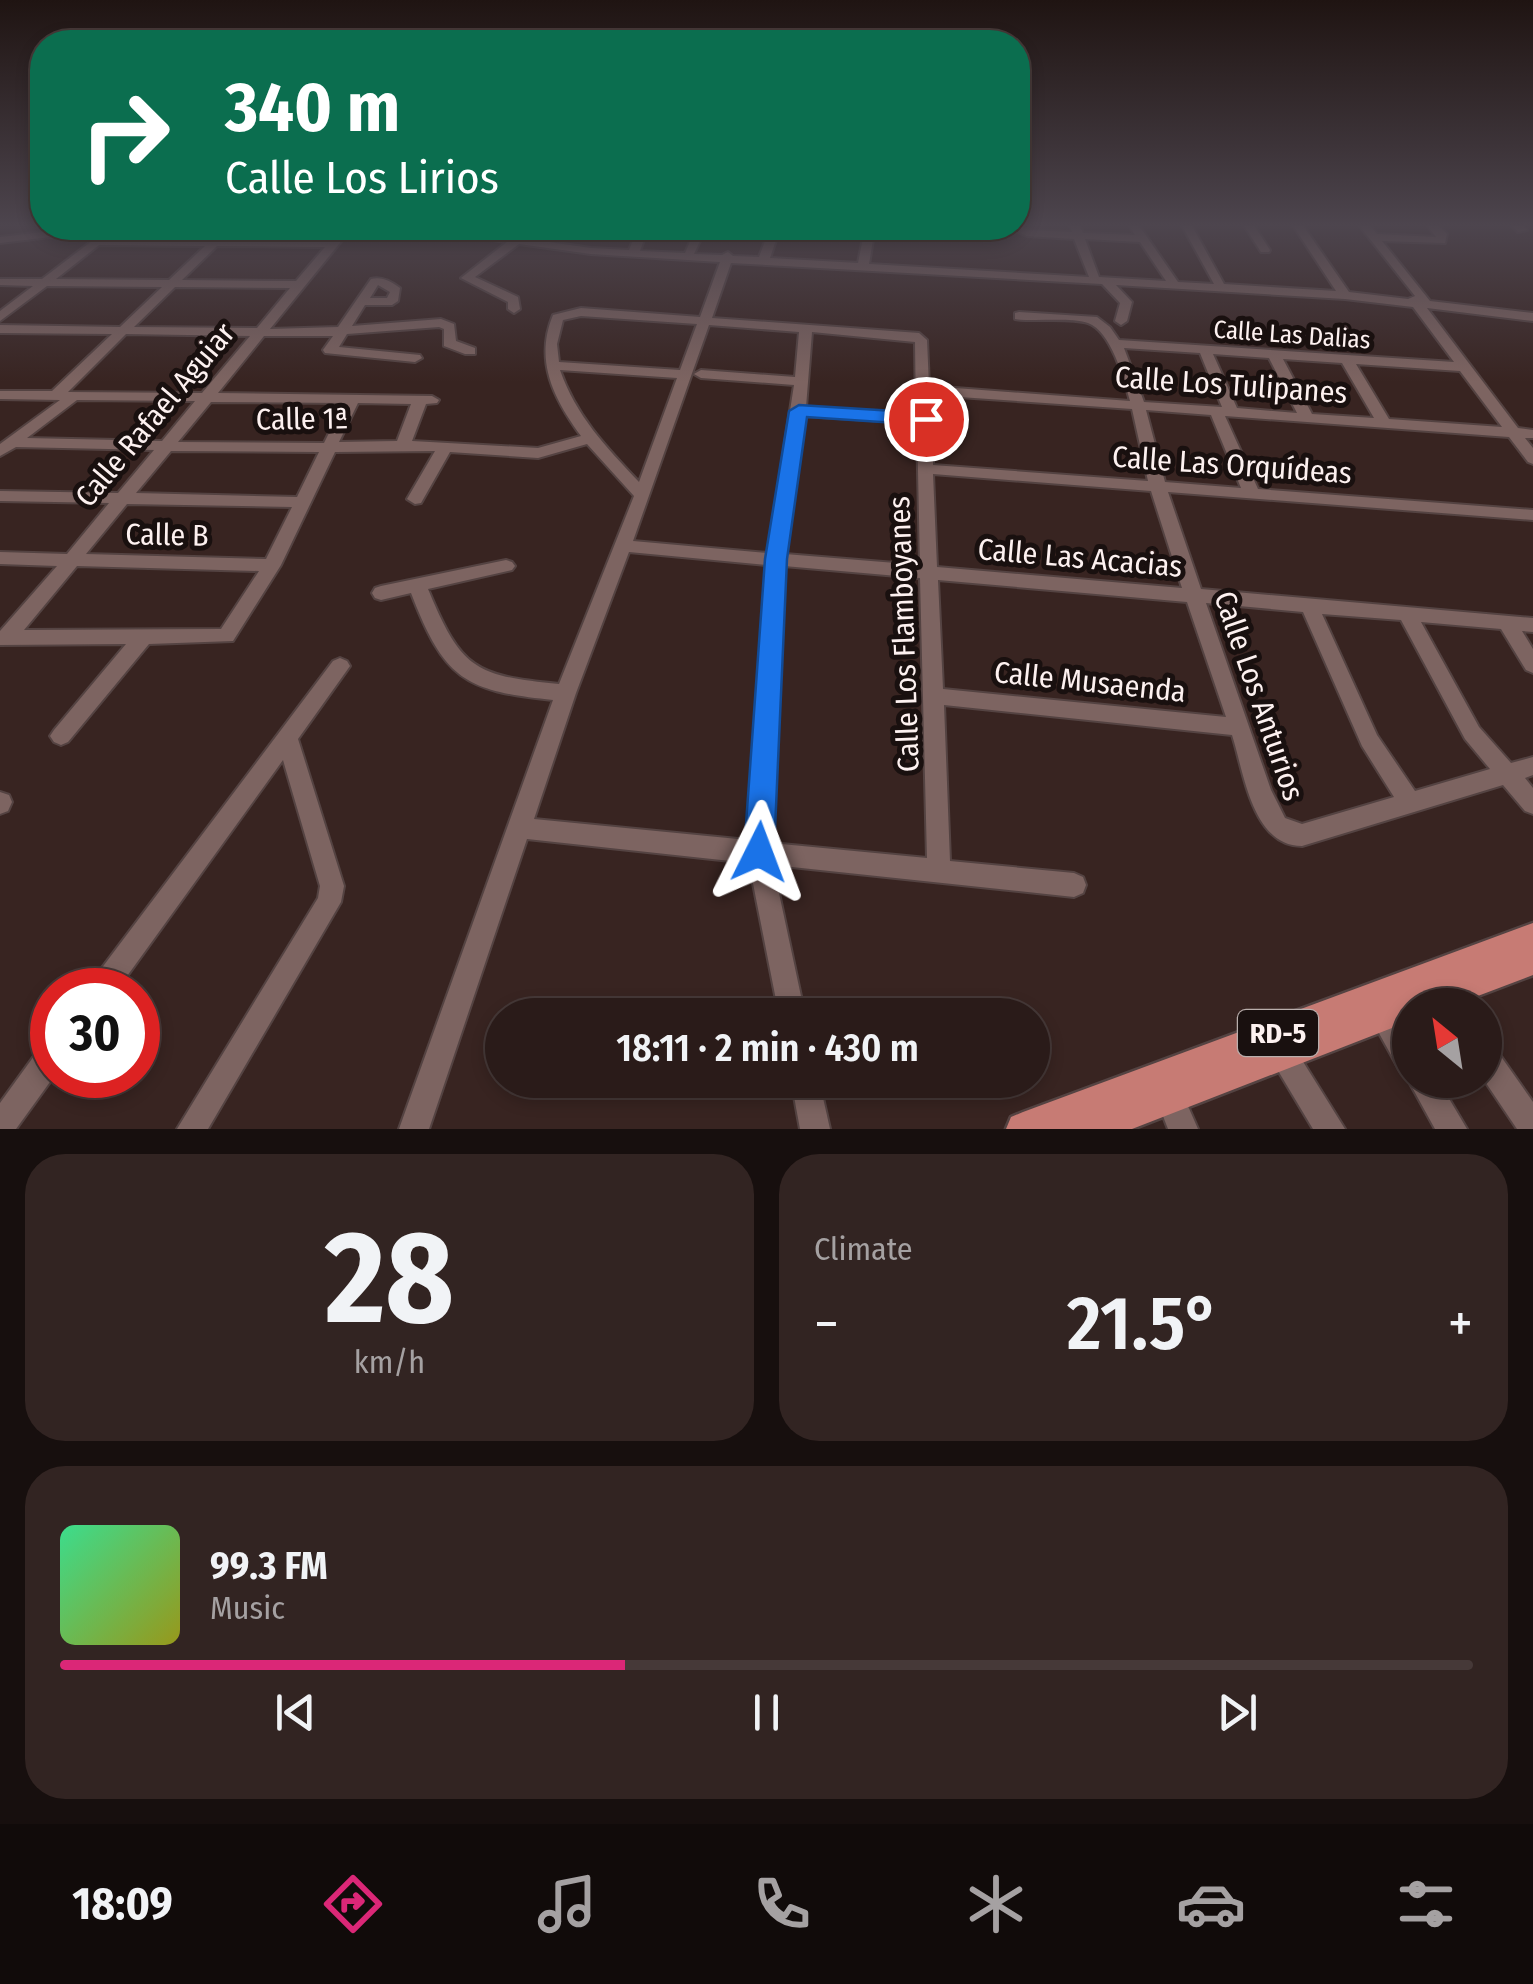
<!DOCTYPE html>
<html lang="en">
<head>
<meta charset="utf-8">
<style>
  :root { --surface:#2a1b19; --page:#322422; --text:#f1f3f6; --muted:#a5a1a2; --line:#463938; --accent:#db2777 }
  body { margin:0; font-family:"Fira Sans Condensed",sans-serif; background:var(--page); color:var(--text); height:100vh; display:flex; flex-direction:column; font-size:38px; white-space:nowrap }
  * { box-sizing:border-box; margin:0 }
  p { font-size:32px; color:var(--muted) }
  .icon { flex:none; width:55px; height:55px; fill:none; stroke:currentColor; stroke-width:2; stroke-linecap:round; stroke-linejoin:round }
  .map { position:relative; height:1129px; overflow:hidden }
  .sheet { display:flex; flex-direction:column; gap:25px; padding:25px; background:#170f0e; flex:1 }
  .sheet>* { flex:none }
  .hud { position:absolute; left:30px; top:30px; width:1000px; height:210px; border-radius:40px; box-shadow:0 5px 15px #0003,0 0 0 2px var(--line); background:#0b6e4f; color:#fff; overflow:hidden }
  .needle { width:65px; rotate:330deg }
  .controls { position:absolute; left:1392px; top:988px; display:grid; gap:20px }
  .controls a { display:grid; place-items:center; width:110px; height:110px; border-radius:50%; background:var(--surface); box-shadow:0 5px 15px #0003,0 0 0 2px var(--line); font-size:50px }
  .speed { position:absolute; left:30px; top:968px; display:flex; gap:20px; font-size:50px; font-weight:700; text-align:center }
  .speed>* { display:grid; place-content:center; width:130px; height:130px; border-radius:50%; background:var(--surface); box-shadow:0 5px 15px #0003,0 0 0 2px var(--line); line-height:1 }
  .speed .limit { border:15px solid #d22; background:#fff; color:#111 }
  .pin { position:absolute; display:grid; place-items:center; width:85px; height:85px; color:#fff; margin:-42px; border:5px solid #fff; border-radius:50%; box-shadow:0 2px 10px #0007 }
  .me { position:absolute; width:110px; margin:-55px; rotate:3deg; stroke-linejoin:round; filter:drop-shadow(0 0 8px #0008) }
  .turn { display:flex; align-items:center; gap:35px; height:210px; padding:0 30px; font-size:45px }
  .turn .icon { width:130px; height:130px; stroke-width:2.5 }
  .turn b { display:block; font-size:70px; line-height:85px }
  .big { font-size:75px; font-weight:600; line-height:1.1 }
  .sheet .card { flex:1; display:flex; flex-direction:column; justify-content:center; gap:15px; min-width:0; padding:0 35px; border-radius:40px; background:var(--page) }
  .sheet .dial { align-items:center; gap:0 }
  .dial b { font-size:130px; line-height:1 }
  .song { display:flex; align-items:center; gap:30px }
  .cover { width:120px; height:120px; border-radius:15px; background:linear-gradient(135deg,hsl(150 70% 55%),hsl(60 70% 35%)) }
  .played { height:10px; border-radius:5px; background:linear-gradient(90deg,var(--accent) 40%,var(--line) 40%) }
  .keys { display:flex; justify-content:space-around; direction:ltr }
  .heat { display:flex; justify-content:space-between; align-items:center; font-size:55px; direction:ltr }
  .sheet .tiles { flex:1; display:grid; gap:25px; grid-template-columns:1fr 1fr }
  .card:last-child { grid-column:span 2 }
  .trip { position:absolute; left:485px; top:998px; width:565px; height:100px; border-radius:50px; background:var(--surface); box-shadow:0 5px 15px #0003,0 0 0 2px var(--line); font-weight:600; line-height:100px; text-align:center }
  .dock { display:flex; height:160px; justify-content:space-around; align-items:center; background:#110b0a; color:var(--muted) }
  .dock .icon { width:70px; height:70px }
  .dock .on { color:var(--accent) }
  .dock b { font-size:45px; color:var(--text) }
  .map>svg:first-child { display:block }
</style>
</head>
<body>
<div class="map">
<svg width="1533" height="1129" viewBox="0 0 1533 1129">
  <rect width="100%" height="100%" fill="#382421"/>
  <g fill="none" stroke-linecap="round" stroke-linejoin="round">
    <defs>
      <g id="minor">
        <path d="M1018,224H1023L1024,228L1028,230L1072,232L1069,224H1079L1083,233L1135,235L1128,224H1138L1178,282L1214,284L1181,224H1191L1224,284L1336,291L1292,224H1302L1349,292L1408,299L1415,296L1358,224H1368L1377,234L1436,237L1426,224H1437L1447,234L1445,243L1382,241L1430,301L1533,313V321L1427,308L1518,428L1533,430V438H1525L1533,448V464L1528,462L1509,437L1225,416L1258,489L1533,510V520L1168,492L1201,589L1533,618V632L1522,631L1533,649V673L1526,670L1501,629L1421,622L1479,727L1511,763L1533,757V775L1525,778L1533,788V814L1525,811L1503,785L1302,846C1252,846 1244,772 1232,735L944,705L950,861L1074,873L1083,877L1086,885L1083,893L1074,897L773,865L805,1015H779L749,863L527,839L429,1129H399L553,700C463,691 444,678 411,593L381,600L375,598L372,593L375,588L381,586L506,560L512,562L515,566L512,570L428,589C461,669 475,676 559,684L634,496L587,444L538,458L450,452L421,503L415,504L407,499L435,451L335,452L281,565L233,641L149,644L68,742L61,745L54,742L50,736L54,730L126,644L0,645V631L57,566L0,564V552L67,554L109,503L0,501V491L118,493L154,450L16,447L0,456V444L60,400L0,399V391H52L112,334L0,333V325L120,327L162,287L47,286L0,321V311L33,286L0,285V279H42L109,228H120L108,239L212,240L224,228H235L224,240L331,241L342,228H352L270,329L338,327L371,279C382,276 392,282 400,288L398,301L392,305H365L352,326L441,319L454,324L456,341L475,348V354H465L444,346V329L439,327L347,334L339,347L420,355L422,358L415,362L325,353L323,350L333,336H264L218,393L432,396L439,400L437,403L426,404L412,441L538,448L581,436C554,399 534,361 553,315L581,308L700,317L720,262L591,254L519,244L475,277L518,297L520,309L514,313L508,309V302L461,278L507,242L431,231L426,228H450L591,248L629,250L638,228H648L640,251L685,253L696,228H706L694,254L722,255L728,252L733,256L759,257L770,228H780L770,258L858,263L865,228H875L869,264L1089,277L1074,239L1027,236L1014,230ZM1085,239L1140,242L1166,281L1099,277ZM99,245L205,246L169,280L56,279ZM217,246L325,247L296,281L182,280ZM731,263L1102,284L1120,303L1115,321L1121,325L1127,321L1132,302L1116,285L1345,299L1413,307L1454,362L1119,340L1110,327L1097,317L1019,312L1015,313V319C1037,322 1068,317 1088,323C1111,331 1124,379 1130,401L929,386L927,340L919,333L712,318ZM378,285L390,292L387,298H370ZM175,287L290,288L257,328L134,327ZM581,316L697,324L680,370L559,362L557,344L563,320ZM709,325L799,332L795,377L701,370L694,374L701,378L794,385L768,553L633,541ZM812,332L915,342L916,414L806,407ZM126,334L250,336L202,393L68,392ZM1124,348L1200,353L1222,407L1144,402ZM1213,354L1269,358L1297,413L1237,408ZM1283,359L1342,363L1374,418L1312,414ZM1356,364L1460,371L1502,427L1389,419ZM560,370L677,378L639,482C606,447 576,416 560,370ZM930,395L1132,409L1148,481L933,465V419ZM77,400L195,401L162,441L27,438ZM211,402L344,403L324,443L178,442ZM358,403L411,404L397,441L339,442ZM1146,410L1211,415L1241,488L1165,482ZM805,416L917,423L920,565L785,554ZM171,451L319,452L297,497L136,493ZM933,474L1151,491L1182,588L937,567ZM127,504L292,507L266,559L86,554ZM629,552L767,565L748,840L534,819L576,693ZM77,566L259,571L221,629L24,630ZM784,566L920,578L927,858L771,843ZM938,580L1187,602L1226,717L943,689ZM1206,603L1303,612L1362,746L1394,797L1302,824L1285,818L1271,790ZM1322,614L1401,620L1465,739L1490,769L1415,791L1377,735Z"/>
        <path d="M1243,224H1253L1270,250L1269,252H1261Z"/>
        <path d="M1510,224H1521L1527,230L1518,232Z"/>
        <path d="M78,228H105L100,231L0,243V237Z"/>
        <path d="M340,658L347,661L350,666L298,739L344,886L341,902L208,1129H177L318,898L320,886L283,760L117,990H88L92,981L333,661Z"/>
        <path d="M0,792L9,795L12,802L8,811L0,814Z"/>
        <path d="M1383,1004C1412,1015 1410,1049 1410,1075L1400,1071L1370,1017L1373,1007Z"/>
        <path d="M1282,1040L1292,1044L1345,1129H1313L1268,1054L1272,1044Z"/>
        <path d="M52,1041L55,1075L16,1129H0V1103L42,1045Z"/>
        <path d="M1485,1044L1495,1048L1533,1102V1129H1517L1484,1080Z"/>
        <path d="M1410,1075V1080H1438L1467,1129H1435L1408,1080Z"/>
        <path d="M791,1080H819L830,1129H800Z"/>
        <path d="M1170,1084L1180,1088L1198,1129H1168L1156,1098L1160,1088Z"/>
      </g>
      <path id="major" d="M1533,923V975L1454,1005H1410V1021L1132,1129H1006L1011,1117L1023,1112Z"/>
    </defs>
    <use href="#minor" stroke="#544342" stroke-width="4"/>
    <use href="#major" stroke="#544342" stroke-width="5"/>
    <use href="#minor" fill="#7d6461" fill-rule="evenodd"/>
    <use href="#major" fill="#c77b74" fill-rule="evenodd"/>
  </g>
  <linearGradient id="sky" x2="0" y2="1"><stop stop-color="#1f1412"/><stop offset="0.59" stop-color="#4d454e"/><stop offset="1" stop-color="#4d454e" stop-opacity="0"/></linearGradient>
  <rect width="1533" height="382" fill="url(#sky)"/>
  <path fill="#1a73e8" stroke="#114b97" stroke-width="2.5" d="M799,405L926,413L935,419L926,425L807,417L787,559L774,852L770,863L759,867L748,863L744,852L765,559L789,411Z"/>
  <g text-anchor="middle" stroke-width="10" stroke-linejoin="round" paint-order="stroke">
    <g font-size="25" fill="#fdf1f0" stroke="#19100f">
      <text transform="translate(1292 334) rotate(4)" y="9">Calle Las Dalias</text>
    </g>
    <rect fill="#19100f" stroke="#b9aeac" stroke-width="2.5" x="1238" y="1010" width="80" height="46" rx="8"/>
    <g font-size="28" font-weight="bold" fill="#fdf1f0">
      <text x="1278" y="1043">RD-5</text>
    </g>
    <g font-size="30" fill="#fdf1f0" stroke="#19100f">
      <text transform="translate(1231 385) rotate(4)" y="10">Calle Los Tulipanes</text>
      <text transform="translate(155 415) rotate(-50)" y="10">Calle Rafael Aguiar</text>
      <text transform="translate(302 419) rotate(-1)" y="10">Calle 1ª</text>
      <text transform="translate(1232 465) rotate(4)" y="10">Calle Las Orquídeas</text>
      <text transform="translate(167 535) rotate(1)" y="10">Calle B</text>
      <text transform="translate(1080 558) rotate(5)" y="10">Calle Las Acacias</text>
      <text transform="translate(904 634) rotate(-92)" y="10">Calle Los Flamboyanes</text>
      <text transform="translate(1090 682) rotate(6)" y="10">Calle Musaenda</text>
      <text transform="translate(1259 696) rotate(71)" y="10">Calle Los Anturios</text>
    </g>
  </g>
</svg>
<div class="controls">
<a><svg class="needle" viewBox="-14 -14 28 28"><path d="M0-13l5 13h-10z" fill="#e53935"/><path d="M0 13l5-13h-10z" fill="#a5a1a2"/></svg></a>
</div>
<div class="speed"><div class="limit">30</div></div>
<div class="pin" style="left:926px;top:419px;background:#d93025"><svg class="icon" aria-label="arrive" viewBox="0 0 24 24"><path d="M6 21V4h12l-3 4 3 4H6"/></svg></div>
<svg class="me" style="left:759px;top:852px" viewBox="-20 -20 40 40"><path d="M0-17L14 15 0 8-14 15z" fill="#1a73e8" stroke="#fff" stroke-width="4"/></svg>
<div class="trip">18:11 · 2 min · 430 m</div>
<div class="hud">
<div class="turn"><svg class="icon" aria-label="right" viewBox="0 0 24 24"><path d="M7 20v-9h11M14 6l5 5-5 5"/></svg><div><b>340 m</b>Calle Los Lirios</div></div>
</div>
</div>
<section class="sheet">
<div class="tiles">
<div class="card dial"><b>28</b><p>km/h</p></div>
<div class="card"><p>Climate</p>
<div class="heat"><a>−</a><b class="big">21.5°</b><a>+</a></div>
</div>
<div class="card">
<div class="song"><i class="cover"></i><div><b>99.3 FM</b><p>Music</p></div></div>
<div class="played"></div>
<div class="keys"><svg class="icon" aria-label="previous" viewBox="0 0 24 24"><path d="M18 5L8 12l10 7zM5 5v14"/></svg><svg class="icon" aria-label="pause" viewBox="0 0 24 24"><path d="M8 5v14M16 5v14"/></svg><svg class="icon" aria-label="next" viewBox="0 0 24 24"><path d="M6 5l10 7-10 7zM19 5v14"/></svg></div>
</div>
</div>
</section>
<nav class="dock">
<b>18:09</b>
<svg class="icon on" aria-label="directions" viewBox="0 0 24 24"><path d="M12 3l9 9-9 9-9-9zM9 14v-3h6M13 9l2 2-2 2"/></svg>
<svg class="icon" aria-label="music" viewBox="0 0 24 24"><path d="M9 18V5l10-2v13"/><circle cx="6" cy="18" r="3"/><circle cx="16" cy="16" r="3"/></svg>
<svg class="icon" aria-label="phone" viewBox="0 0 24 24"><path d="M5 4h4l2 5-3 2q2 4 5 5l2-3 5 2v4C11 20 4 13 5 4z"/></svg>
<svg class="icon" aria-label="climate" viewBox="0 0 24 24"><path d="M12 3v18M4 7l16 10M4 17L20 7"/></svg>
<svg class="icon" aria-label="car" viewBox="0 0 24 24"><path d="M5 17H2v-5l4-1 3-4h7l3 4 3 1v5h-3M9 17h6M6 11h13"/><circle cx="7" cy="17" r="2"/><circle cx="17" cy="17" r="2"/></svg>
<svg class="icon" aria-label="filters" viewBox="0 0 24 24"><path d="M4 7h16M4 17h16"/><circle cx="9" cy="7" r="2"/><circle cx="15" cy="17" r="2"/></svg>
</nav>
</body>
</html>
